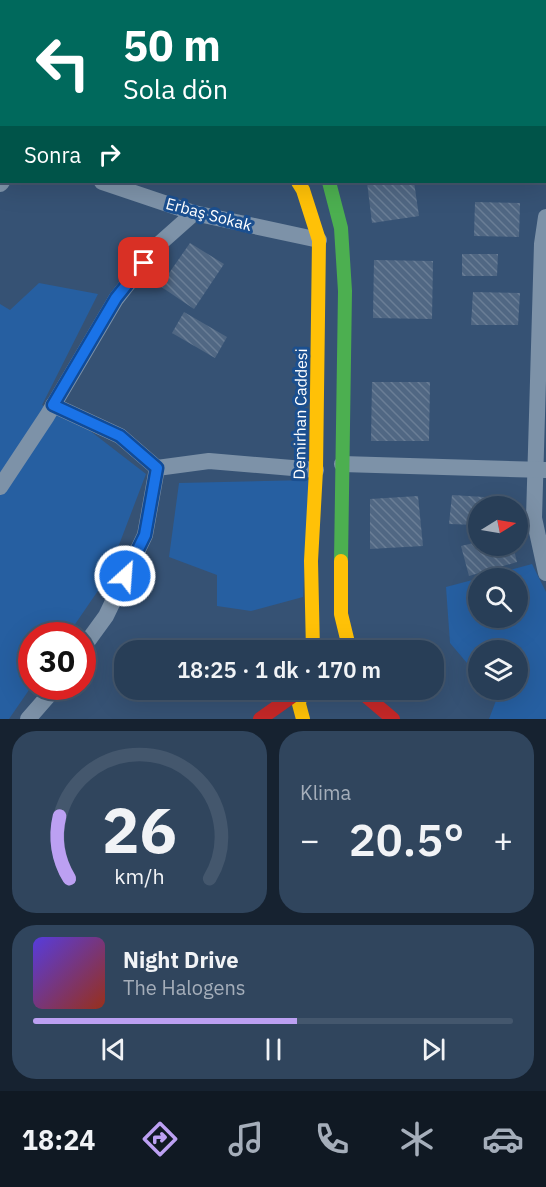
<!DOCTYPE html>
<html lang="tr">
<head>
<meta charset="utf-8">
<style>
  :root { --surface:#283e57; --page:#30455d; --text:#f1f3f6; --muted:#a5aeba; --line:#44576d; --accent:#bca0f2 }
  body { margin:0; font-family:"IBM Plex Sans",sans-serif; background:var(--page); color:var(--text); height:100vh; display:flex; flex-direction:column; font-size:22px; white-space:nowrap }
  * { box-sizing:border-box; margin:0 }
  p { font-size:20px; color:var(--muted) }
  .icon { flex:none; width:33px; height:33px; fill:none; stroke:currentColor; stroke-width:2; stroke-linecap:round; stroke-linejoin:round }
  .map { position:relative; height:719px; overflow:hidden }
  .drawer { display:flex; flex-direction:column; gap:12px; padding:12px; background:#162230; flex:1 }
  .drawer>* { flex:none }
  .top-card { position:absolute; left:0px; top:0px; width:546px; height:183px; box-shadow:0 6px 24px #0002,0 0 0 2px var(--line); background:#00695c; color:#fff; overflow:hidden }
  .needle { width:39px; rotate:79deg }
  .buttons { position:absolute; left:468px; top:496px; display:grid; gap:12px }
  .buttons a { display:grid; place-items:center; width:60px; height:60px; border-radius:50%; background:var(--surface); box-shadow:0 6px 24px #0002,0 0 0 2px var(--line); font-size:30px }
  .speed { position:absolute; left:18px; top:622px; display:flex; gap:12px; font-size:30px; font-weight:700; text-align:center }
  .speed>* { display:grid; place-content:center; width:78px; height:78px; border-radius:50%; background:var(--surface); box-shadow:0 6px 24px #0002,0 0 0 2px var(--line); line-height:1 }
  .speed .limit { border:9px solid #d22; background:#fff; color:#111 }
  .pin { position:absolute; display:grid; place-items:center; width:51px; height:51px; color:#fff; margin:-26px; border-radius:12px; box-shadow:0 3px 9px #0006 }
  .me { position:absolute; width:66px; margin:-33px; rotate:26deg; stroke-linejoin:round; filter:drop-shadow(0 0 4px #0008) }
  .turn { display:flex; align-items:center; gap:21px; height:126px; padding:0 24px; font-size:27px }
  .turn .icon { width:78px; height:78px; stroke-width:2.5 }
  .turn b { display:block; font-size:42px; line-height:51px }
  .then { display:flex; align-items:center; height:57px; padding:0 24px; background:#0003; gap:12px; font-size:22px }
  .big { font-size:45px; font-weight:600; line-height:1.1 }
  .drawer .widget { flex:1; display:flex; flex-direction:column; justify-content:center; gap:9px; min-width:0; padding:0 21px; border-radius:24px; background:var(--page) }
  .drawer .dial { align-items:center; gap:0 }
  .dial svg { height:156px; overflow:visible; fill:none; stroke:var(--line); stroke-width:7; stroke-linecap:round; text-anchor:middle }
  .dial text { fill:var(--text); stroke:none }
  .song { display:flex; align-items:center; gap:18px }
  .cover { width:72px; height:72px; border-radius:9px; background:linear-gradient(135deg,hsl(250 70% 55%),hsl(10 70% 35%)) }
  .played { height:6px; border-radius:3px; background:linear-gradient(90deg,var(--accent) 55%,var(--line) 55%) }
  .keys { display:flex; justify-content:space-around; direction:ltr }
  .heat { display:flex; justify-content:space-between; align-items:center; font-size:33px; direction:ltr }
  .drawer .tiles { flex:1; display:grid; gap:12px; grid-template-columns:1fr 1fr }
  .widget:last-child { grid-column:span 2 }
  .trip { position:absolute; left:114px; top:640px; width:330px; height:60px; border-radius:24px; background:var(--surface); box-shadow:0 6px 24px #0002,0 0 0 2px var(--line); font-weight:600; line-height:60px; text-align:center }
  .menu { display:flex; height:96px; justify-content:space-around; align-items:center; background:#101923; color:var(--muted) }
  .menu .icon { width:42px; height:42px }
  .menu .current { color:var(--accent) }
  .menu b { font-size:27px; color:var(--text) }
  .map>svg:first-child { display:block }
</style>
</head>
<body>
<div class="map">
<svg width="546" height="719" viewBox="0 0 546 719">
  <defs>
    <pattern id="building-back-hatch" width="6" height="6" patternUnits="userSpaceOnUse" patternTransform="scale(1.5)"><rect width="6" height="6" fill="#506783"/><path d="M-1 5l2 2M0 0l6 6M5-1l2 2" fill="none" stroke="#6a7e96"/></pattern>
  </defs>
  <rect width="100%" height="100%" fill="#365274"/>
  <g fill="#265fa1" fill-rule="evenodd">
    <path d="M39,283L98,294L42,405L89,430L146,474L106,579L67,636H32L31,687L9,719H0V304L10,310Z"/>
    <path d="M309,480L303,597L251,611L217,606V575L169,557L179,483Z"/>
    <path d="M532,564L546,592V719H489L497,698L491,690H518V651H478V676L450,643L446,587ZM478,579H518V618H478Z"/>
  </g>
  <g fill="url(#building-back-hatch)">
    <path d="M367,182H414L419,216L372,223Z"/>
    <path d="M475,202L520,203L519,237L474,236Z"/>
    <path d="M190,243L224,264L194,309L160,286Z"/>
    <path d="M462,254H498L497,276H462Z"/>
    <path d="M374,260L433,261L432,319L373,318Z"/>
    <path d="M473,292L520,293L518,325H471Z"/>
    <path d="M184,312L227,337L215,358L172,333Z"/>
    <path d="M372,382H430L429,441H371Z"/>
    <path d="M452,495L500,498V507H478V525L449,524Z"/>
    <path d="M418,496L423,546L370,549V499Z"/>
    <path d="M478,542V546H513L517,562L469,576L461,546Z"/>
  </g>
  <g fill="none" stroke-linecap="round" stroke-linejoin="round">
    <g stroke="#7d92a8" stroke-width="16">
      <path d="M248,0L250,2"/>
      <path d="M544,58L546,57"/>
      <path d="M0,137L2,138"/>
      <path d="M102,182L194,213L319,240"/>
      <path d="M0,184L2,182"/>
      <path d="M546,217L542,244L534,518L546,573"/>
      <path d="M53,405L120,436L157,468"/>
      <path d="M342,464L545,470"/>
      <path d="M0,487L47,416L116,299L158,245L194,213"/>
      <path d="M82,649L106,616L145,535L157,468L209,461L316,470"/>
      <path d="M28,719L56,687"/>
    </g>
    <g stroke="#4caf50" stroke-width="14">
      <path d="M184,0L185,2"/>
      <path d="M490,2L495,0"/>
      <path d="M329,182L341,228L345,291L341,561"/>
    </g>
    <g stroke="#ffc107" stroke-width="14">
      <path d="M220,0L221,2"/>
      <path d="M298,182L303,190L319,240L316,470L311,561L313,651"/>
      <path d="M341,561V614L350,651"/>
      <path d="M301,690L299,704L303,719"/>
    </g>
    <g stroke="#c62828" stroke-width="14">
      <path d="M367,697L393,719"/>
      <path d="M260,719L301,690"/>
    </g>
  </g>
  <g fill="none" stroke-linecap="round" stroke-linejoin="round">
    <defs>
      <path id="route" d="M125,576L145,535L157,468L120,436L53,405L116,298L144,263"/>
    </defs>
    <use href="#route" stroke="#114b97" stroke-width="15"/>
    <use href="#route" stroke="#1a73e8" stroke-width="10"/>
  </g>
  <g text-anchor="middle" stroke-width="6" stroke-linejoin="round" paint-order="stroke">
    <g font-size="16" fill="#fff" stroke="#1b4f8f">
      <text transform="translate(209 214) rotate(15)" y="6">Erbaş Sokak</text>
      <text transform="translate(300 414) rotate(-89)" y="6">Demirhan Caddesi</text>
    </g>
  </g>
</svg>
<div class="buttons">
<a><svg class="needle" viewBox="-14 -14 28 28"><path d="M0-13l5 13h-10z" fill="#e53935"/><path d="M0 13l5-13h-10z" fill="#a5aeba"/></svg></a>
<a><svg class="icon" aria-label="search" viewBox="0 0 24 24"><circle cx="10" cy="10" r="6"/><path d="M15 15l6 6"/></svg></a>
<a><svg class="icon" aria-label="layers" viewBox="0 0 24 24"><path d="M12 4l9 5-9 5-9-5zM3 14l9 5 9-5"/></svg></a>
</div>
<div class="speed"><div class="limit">30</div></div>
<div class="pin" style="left:144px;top:263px;background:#d93025"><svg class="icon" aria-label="arrive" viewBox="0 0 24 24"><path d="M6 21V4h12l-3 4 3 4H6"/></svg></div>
<svg class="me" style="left:125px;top:576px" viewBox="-20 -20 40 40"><circle r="17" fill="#1a73e8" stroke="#fff" stroke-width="3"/><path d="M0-11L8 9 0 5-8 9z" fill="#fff"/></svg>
<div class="trip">18:25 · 1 dk · 170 m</div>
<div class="top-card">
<div class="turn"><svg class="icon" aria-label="left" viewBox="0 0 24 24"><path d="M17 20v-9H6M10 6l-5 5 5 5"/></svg><div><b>50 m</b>Sola dön</div></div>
<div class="then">Sonra<svg class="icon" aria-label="right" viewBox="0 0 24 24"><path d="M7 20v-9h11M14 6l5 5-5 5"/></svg></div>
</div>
</div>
<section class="drawer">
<div class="tiles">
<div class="widget dial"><svg viewBox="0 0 100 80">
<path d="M14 69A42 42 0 1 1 86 69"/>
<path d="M14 69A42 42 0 0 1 9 37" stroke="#bca0f2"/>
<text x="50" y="56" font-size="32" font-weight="700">26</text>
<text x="50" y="72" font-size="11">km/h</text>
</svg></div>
<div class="widget"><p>Klima</p>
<div class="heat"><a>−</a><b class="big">20.5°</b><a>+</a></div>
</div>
<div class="widget">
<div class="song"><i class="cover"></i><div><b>Night Drive</b><p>The Halogens</p></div></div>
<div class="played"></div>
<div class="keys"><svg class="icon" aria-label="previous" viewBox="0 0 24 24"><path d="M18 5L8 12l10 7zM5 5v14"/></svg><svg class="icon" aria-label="pause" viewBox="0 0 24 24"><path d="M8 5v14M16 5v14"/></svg><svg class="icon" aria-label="next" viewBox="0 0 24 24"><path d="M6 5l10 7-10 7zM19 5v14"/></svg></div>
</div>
</div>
</section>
<nav class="menu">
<b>18:24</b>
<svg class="icon current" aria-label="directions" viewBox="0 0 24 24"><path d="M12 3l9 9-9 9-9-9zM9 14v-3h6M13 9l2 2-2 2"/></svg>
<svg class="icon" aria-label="music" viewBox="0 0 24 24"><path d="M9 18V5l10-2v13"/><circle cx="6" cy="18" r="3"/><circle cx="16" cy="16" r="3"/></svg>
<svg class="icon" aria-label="phone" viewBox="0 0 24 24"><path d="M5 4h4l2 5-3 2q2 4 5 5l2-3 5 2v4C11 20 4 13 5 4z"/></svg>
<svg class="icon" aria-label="climate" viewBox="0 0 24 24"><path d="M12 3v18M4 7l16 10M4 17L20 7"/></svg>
<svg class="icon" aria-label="car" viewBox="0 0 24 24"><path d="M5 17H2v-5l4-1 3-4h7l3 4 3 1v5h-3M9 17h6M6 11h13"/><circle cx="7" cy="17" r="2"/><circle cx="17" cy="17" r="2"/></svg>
</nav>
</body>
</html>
